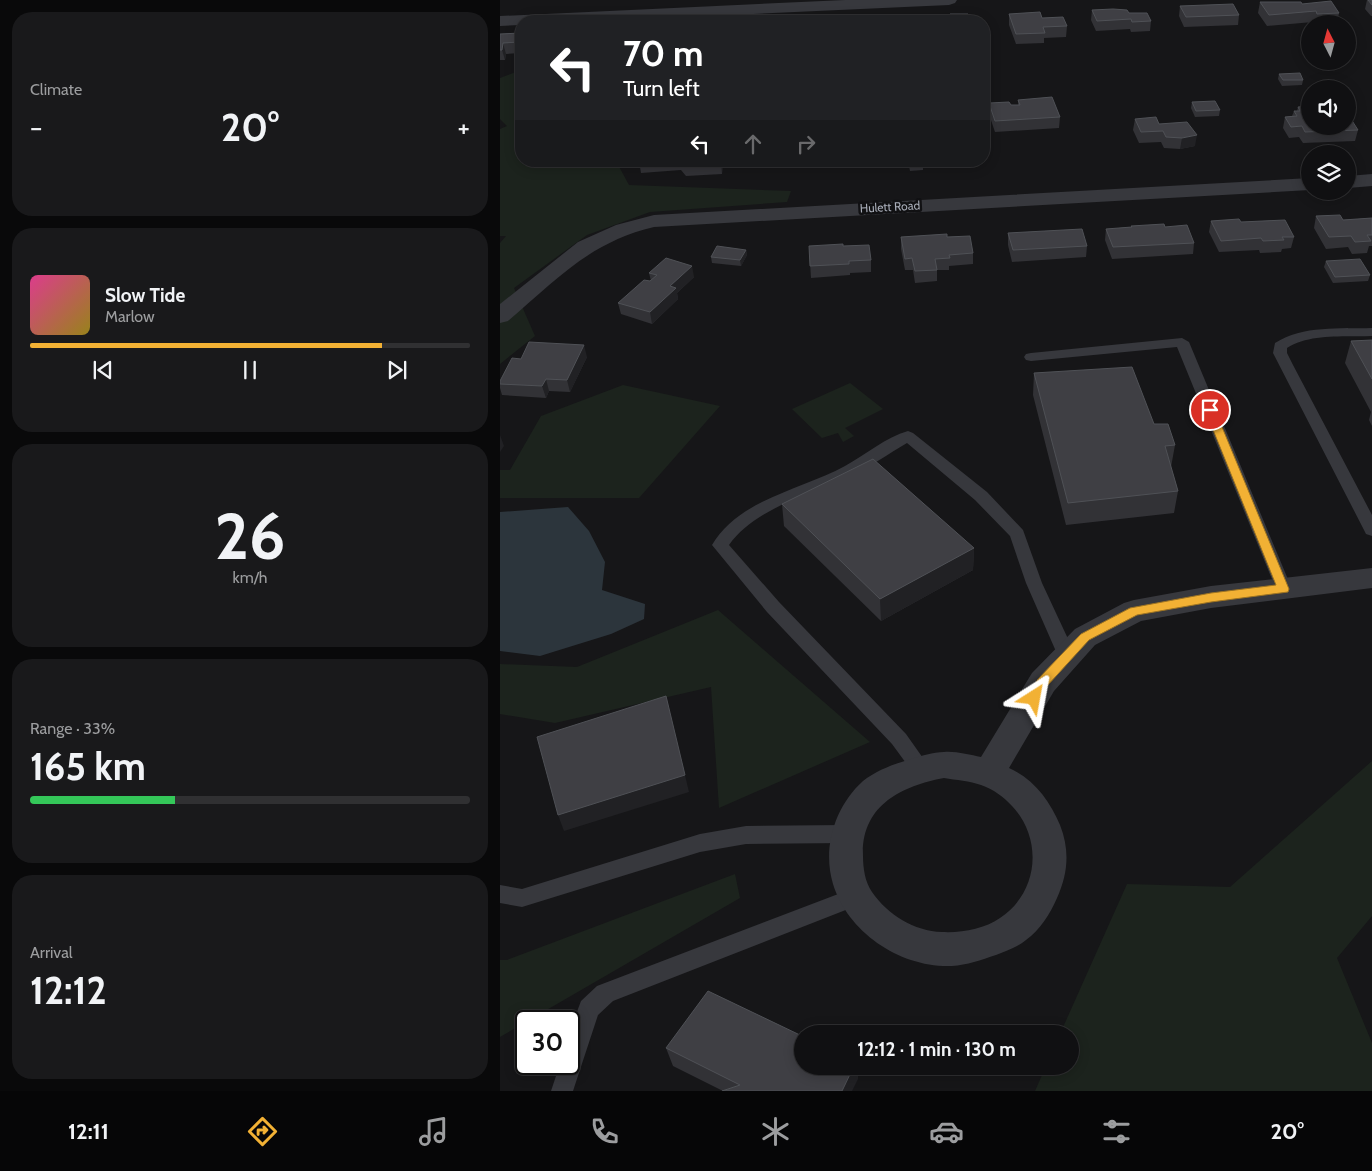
<!DOCTYPE html>
<html lang="en">
<head>
<meta charset="utf-8">
<style>
  :root { --surface:#101012; --page:#19191b; --text:#f1f3f6; --muted:#9c9d9f; --line:#303032; --accent:#f2b134 }
  body { margin:0; font-family:Cabin,sans-serif; background:var(--page); color:var(--text); height:100vh; display:flex; flex-direction:column; font-size:19px; white-space:nowrap }
  * { box-sizing:border-box; margin:0 }
  p { font-size:16px; color:var(--muted) }
  .icon { flex:none; width:28px; height:28px; fill:none; stroke:currentColor; stroke-width:2; stroke-linecap:round; stroke-linejoin:round }
  .map { position:relative; flex:1; overflow:hidden }
  .panel { display:flex; flex-direction:column; gap:12px; padding:12px; background:#09090a; width:500px }
  .panel>* { flex:none }
  .top-card { position:absolute; left:15px; top:15px; width:475px; height:152px; border-radius:20px; box-shadow:0 2px 12px #0003,0 0 0 1px var(--line); background:#202124; color:#fff; overflow:hidden }
  .needle { width:32px; rotate:354deg }
  .tools { position:absolute; left:801px; top:15px; display:grid; gap:10px }
  .tools a { display:grid; place-items:center; width:55px; height:55px; border-radius:50%; background:var(--surface); box-shadow:0 2px 12px #0003,0 0 0 1px var(--line); font-size:25px }
  .speed { position:absolute; left:15px; top:1010px; display:flex; gap:10px; font-size:25px; font-weight:700; text-align:center }
  .speed>* { display:grid; place-content:center; width:65px; height:65px; border-radius:50%; background:var(--surface); box-shadow:0 2px 12px #0003,0 0 0 1px var(--line); line-height:1 }
  .speed .limit { border:2px solid #111; border-radius:8px; background:#fff; color:#111 }
  .pin { position:absolute; display:grid; place-items:center; width:42px; height:42px; color:#fff; margin:-21px; border:2px solid #fff; border-radius:50%; box-shadow:0 1px 5px #0007 }
  .me { position:absolute; width:55px; margin:-28px; rotate:34deg; stroke-linejoin:round; filter:drop-shadow(0 0 4px #0008) }
  .turn { display:flex; align-items:center; gap:18px; height:105px; padding:0 25px; font-size:22px }
  .turn .icon { width:65px; height:65px; stroke-width:2.5 }
  .turn b { display:block; font-size:35px; line-height:42px }
  .lanes { display:flex; align-items:center; height:48px; padding:0 25px; background:#0003; justify-content:center; gap:25px; direction:ltr }
  .lanes .off { opacity:.35 }
  .big { font-size:38px; font-weight:800; line-height:1.1 }
  .panel .widget { flex:1; display:flex; flex-direction:column; justify-content:center; gap:8px; min-width:0; padding:0 18px; border-radius:20px; background:var(--page) }
  .panel .dial { align-items:center; gap:0 }
  .dial b { font-size:65px; line-height:1 }
  .song { display:flex; align-items:center; gap:15px }
  .cover { width:60px; height:60px; border-radius:8px; background:linear-gradient(135deg,hsl(330 70% 55%),hsl(50 70% 35%)) }
  .played { height:5px; border-radius:2px; background:linear-gradient(90deg,var(--accent) 80%,var(--line) 80%) }
  .keys { display:flex; justify-content:space-around; direction:ltr }
  .heat { display:flex; justify-content:space-between; align-items:center; font-size:28px; direction:ltr }
  .charge { height:8px; border-radius:4px; background:linear-gradient(90deg,#34c759 33%,var(--line) 0) }
  .trip { position:absolute; left:294px; top:1025px; width:285px; height:50px; border-radius:25px; background:var(--surface); box-shadow:0 2px 12px #0003,0 0 0 1px var(--line); font-weight:800; line-height:50px; text-align:center }
  .dock { display:flex; height:80px; justify-content:space-around; align-items:center; background:#060607; color:var(--muted) }
  .dock .icon { width:35px; height:35px }
  .dock .current { color:var(--accent) }
  .dock b { font-size:22px; color:var(--text) }
  main { display:flex; flex:1; min-height:0 }
  .map>svg:first-child { display:block }
</style>
</head>
<body>
<main>
<section class="panel">
<div class="widget"><p>Climate</p>
<div class="heat"><a>−</a><b class="big">20°</b><a>+</a></div>
</div>
<div class="widget">
<div class="song"><i class="cover"></i><div><b>Slow Tide</b><p>Marlow</p></div></div>
<div class="played"></div>
<div class="keys"><svg class="icon" aria-label="previous" viewBox="0 0 24 24"><path d="M18 5L8 12l10 7zM5 5v14"/></svg><svg class="icon" aria-label="pause" viewBox="0 0 24 24"><path d="M8 5v14M16 5v14"/></svg><svg class="icon" aria-label="next" viewBox="0 0 24 24"><path d="M6 5l10 7-10 7zM19 5v14"/></svg></div>
</div>
<div class="widget dial"><b>26</b><p>km/h</p></div>
<div class="widget"><p>Range · 33%</p><b class="big">165 km</b><div class="charge"></div></div>
<div class="widget"><p>Arrival</p><b class="big">12:12</b></div>
</section>
<div class="map">
<svg width="872" height="1091" viewBox="0 0 872 1091">
  <rect width="100%" height="100%" fill="#161618"/>
  <g fill="#1c231d">
    <path d="M21,70V161H116L129,185L291,191L287,202L150,212L87,235L14,288L35,336L0,364V243L6,236H0V129L7,126L0,119V78Z"/>
    <path d="M350,383L383,409L345,428L354,436L343,442L338,433L322,438L292,409Z"/>
    <path d="M123,385L220,406L139,498H0V470H10L41,416Z"/>
    <path d="M218,610L370,742L219,808L211,687L55,723L0,714V664L77,667Z"/>
    <path d="M872,761V916L837,958L872,1043V1091H535L546,1066H570V1034H560L627,884L730,887Z"/>
    <path d="M235,874L240,898L0,1037V960H7Z"/>
  </g>
  <path fill="#2c353c" d="M68,507L89,531L105,562L102,590L145,604L144,619L111,634L40,656L0,651V512Z"/>
  <g fill="none" stroke-linecap="round" stroke-linejoin="round">
    <g fill="#37383d" fill-rule="evenodd">
      <path d="M872,328V336C845,337 810,333 787,348V353L793,365L872,515V536L866,534L864,530L773,353L775,343C803,325 840,329 872,328Z"/>
      <path d="M682,338L689,342L792,589L790,593L784,595L778,593L776,589L677,347L531,361L526,360L524,357L526,354L531,353Z"/>
      <path d="M408,431L413,433L487,492L523,530L542,583L576,656L573,661L567,663L561,661L558,656L526,583L510,536L475,500L407,443C388,454 370,467 351,476C311,495 256,507 229,545L279,602L406,734L430,768L428,774L421,776L414,774L392,744L267,612L212,545C239,499 301,490 345,466C365,455 386,437 408,431Z"/>
      <path d="M347,825L354,828L357,834L354,840L347,843L246,844L200,852L22,907L0,903V885L22,889L200,834L246,826Z"/>
      <path d="M354,888L361,890L364,897L361,904L113,1001L98,1015L73,1091H51L60,1064H69V1037L78,1009L81,1001L97,986Z"/>
    </g>
    <g fill="#37383d" fill-rule="evenodd">
      <path d="M345,0H457L455,3L449,5L100,21H21V25L0,26V16Z"/>
      <path d="M872,174V186L848,188V176Z"/>
      <path d="M810,178V190L154,227C90,242 56,280 8,321L0,323V304L78,242L116,225L154,215Z"/>
      <path d="M872,568V588L711,608L641,621L595,645L554,691L509,768C534,779 550,801 560,825C570,850 568,874 557,898C550,914 540,930 526,940C518,947 505,951 496,955C481,960 467,965 452,966C401,968 348,933 333,884C322,848 335,806 363,781C377,770 394,764 411,759C421,756 433,752 444,752C456,751 470,755 481,757L532,673L575,629L624,603L634,600L711,586ZM444,778C456,780 470,781 481,785C493,789 504,797 512,806C543,839 539,892 500,918C484,929 462,933 442,932C414,931 388,915 372,892C365,882 363,868 363,856C361,806 401,786 444,778Z"/>
    </g>
  </g>
  <g fill="#323236">
    <path d="M867,0H872V16H871L865,9Z"/>
    <path d="M760,2L802,4L839,13L837,23L815,24L813,22L767,26L758,13Z"/>
    <path d="M680,6L739,15L738,25L684,27L679,16Z"/>
    <path d="M592,10L629,13L651,21L650,31L631,32L630,29L596,31L591,20Z"/>
    <path d="M509,14L542,18L567,26L566,37L544,38V43L516,44L509,25Z"/>
    <path d="M21,33V53L6,54L5,60H0V34Z"/>
    <path d="M779,74L803,80L802,85L782,86L778,79Z"/>
    <path d="M518,100L560,117L559,128L495,132L489,114V103L511,105H518Z"/>
    <path d="M692,102L720,110L719,116L695,117L691,108Z"/>
    <path d="M798,107L810,126L858,130L855,141L803,143L799,137L789,138L783,128L785,117L792,116L794,111H797Z"/>
    <path d="M635,119L659,124L695,146L680,149L664,148L661,142L639,143L633,130Z"/>
    <path d="M139,161H223L222,174L186,176L181,170L141,173Z"/>
    <path d="M399,161H437V164L423,165V170L410,171L409,166L400,167Z"/>
    <path d="M816,216L843,220L872,218V246H869L867,253L852,254L848,247L826,249L814,228Z"/>
    <path d="M711,221L741,222L794,237L791,248L782,249L781,252L760,253L759,250L719,252L709,232Z"/>
    <path d="M631,226L665,227L694,243L693,254L612,259L605,240L606,229L631,227Z"/>
    <path d="M508,233L587,246L586,257L512,262L508,245Z"/>
    <path d="M401,237H447L473,253V264L449,266V270H437V281L415,283L413,270H405L401,249Z"/>
    <path d="M309,246H343L371,260V272L350,273V275L311,278Z"/>
    <path d="M246,250L247,255L241,266L212,263L211,257Z"/>
    <path d="M826,261L870,275L868,281L833,283L824,267Z"/>
    <path d="M149,273L194,277L177,293L178,299L152,324L121,314L118,303L151,281Z"/>
    <path d="M872,340V426L869,420L871,412L845,363L851,341Z"/>
    <path d="M87,357L70,392L49,391L46,398L2,395L0,388V381L21,359Z"/>
    <path d="M534,373L654,424L675,445L671,467L678,491L674,513L566,525L533,395Z"/>
    <path d="M282,504L474,548L473,570L381,621L284,526Z"/>
    <path d="M166,1048L302,1066H357L358,1079L223,1091L173,1066Z"/>
  </g>
  <g fill="#212124">
    <path d="M21,33V50L19,42Z"/>
    <path d="M3,43L6,54L5,60L2,50Z"/>
    <path d="M697,135L695,146L680,149L682,138Z"/>
    <path d="M221,161H223L222,174L221,163Z"/>
    <path d="M246,250L247,255L241,266L240,260Z"/>
    <path d="M192,266L194,277L177,293L178,299L152,324L150,312L170,286Z"/>
    <path d="M84,345L87,357L70,392L67,380Z"/>
    <path d="M46,379L49,391L46,398L42,386Z"/>
    <path d="M0,435L4,446L0,452Z"/>
    <path d="M474,548L473,570L381,621L380,599Z"/>
    <path d="M166,696L189,792L64,831L58,815Z"/>
    <path d="M354,1066H357L358,1079L352,1091H342Z"/>
  </g>
  <g fill="#3f3f44" stroke="#4f5156">
    <path d="M868,0H872V5Z"/>
    <path d="M831,1L839,13L817,14L816,11L769,15L760,2H801L802,4Z"/>
    <path d="M733,4L739,15L686,17L680,6Z"/>
    <path d="M613,9L627,10L629,13H647L651,21L632,22L631,19L597,21L592,10Z"/>
    <path d="M540,12L542,18L563,17L567,26L543,27L545,33L516,34L509,14Z"/>
    <path d="M450,14H468L470,21H411L410,20L451,18Z"/>
    <path d="M380,17V21H315Z"/>
    <path d="M21,33L19,42L3,43L2,50H0V34Z"/>
    <path d="M800,73L803,80H783L779,74Z"/>
    <path d="M552,97L560,117L495,121L489,103L509,102L511,105H520L518,100Z"/>
    <path d="M715,101L720,110L696,111L692,102Z"/>
    <path d="M810,106V126H848V120L851,119L858,130L805,132L802,126L791,127L785,117L797,116L794,111H800L798,107Z"/>
    <path d="M656,117L659,124L687,122L697,135L682,138L666,137L663,131L641,132L635,119Z"/>
    <path d="M181,161H221V163L184,165Z"/>
    <path d="M840,215L843,220L872,218V235H867L871,241L855,242L851,236L829,237L816,216Z"/>
    <path d="M739,219L741,222L785,220L794,237H782L784,240L763,241L761,238L721,241L711,221Z"/>
    <path d="M664,224L665,227L687,225L694,243L613,247L606,229L632,227L631,226Z"/>
    <path d="M582,229L587,246L513,250L508,233Z"/>
    <path d="M447,234V237L470,236L473,253L449,255L450,258L435,259L437,270L415,271L412,258L405,259L401,237Z"/>
    <path d="M343,244V246L369,245L371,260L349,261V264L310,266L309,246Z"/>
    <path d="M217,246L246,250L240,260L211,257Z"/>
    <path d="M166,258L192,266L170,286L176,288L150,312L118,303L144,280L150,281L157,275L149,273Z"/>
    <path d="M860,259L870,275L835,277L826,261Z"/>
    <path d="M872,340V379L851,341Z"/>
    <path d="M29,342L84,345L67,380L46,379L42,386L0,384V381L12,358L21,359Z"/>
    <path d="M632,367L654,424H668L675,445L665,446L678,491L568,503L534,373Z"/>
    <path d="M373,459L474,548L380,599L282,504Z"/>
    <path d="M166,696L185,775L58,815L37,737Z"/>
    <path d="M208,991L302,1036V1066H354L342,1091H222L240,1085L166,1048Z"/>
  </g>
  <path fill="#f2b134" stroke="#9d7322" d="M710,407L715,410L789,589L788,592L711,602L637,615L589,640L547,686L538,701H529L527,698L538,679L581,634L630,608L711,593L776,585L705,410Z"/>
  <g text-anchor="middle" stroke-width="5" stroke-linejoin="round" paint-order="stroke">
    <g font-size="12" fill="#a8adb8" stroke="#111113">
      <text transform="translate(390 207) rotate(-3)" y="4">Hulett Road</text>
    </g>
  </g>
</svg>
<div class="tools">
<a><svg class="needle" viewBox="-14 -14 28 28"><path d="M0-13l5 13h-10z" fill="#e53935"/><path d="M0 13l5-13h-10z" fill="#9c9d9f"/></svg></a>
<a><svg class="icon" aria-label="sound" viewBox="0 0 24 24"><path d="M4 9h4l5-4v14l-5-4H4zM17 9q2 3 0 6"/></svg></a>
<a><svg class="icon" aria-label="layers" viewBox="0 0 24 24"><path d="M12 4l9 5-9 5-9-5zM3 14l9 5 9-5"/></svg></a>
</div>
<div class="speed"><div class="limit">30</div></div>
<div class="pin" style="left:710px;top:410px;background:#d93025"><svg class="icon" aria-label="arrive" viewBox="0 0 24 24"><path d="M6 21V4h12l-3 4 3 4H6"/></svg></div>
<svg class="me" style="left:534px;top:698px" viewBox="-20 -20 40 40"><path d="M0-17L14 15 0 8-14 15z" fill="#f2b134" stroke="#fff" stroke-width="4"/></svg>
<div class="trip">12:12 · 1 min · 130 m</div>
<div class="top-card">
<div class="turn"><svg class="icon" aria-label="left" viewBox="0 0 24 24"><path d="M17 20v-9H6M10 6l-5 5 5 5"/></svg><div><b>70 m</b>Turn left</div></div>
<div class="lanes"><svg class="icon" aria-label="left" viewBox="0 0 24 24"><path d="M17 20v-9H6M10 6l-5 5 5 5"/></svg><svg class="icon off" aria-label="ahead" viewBox="0 0 24 24"><path d="M12 20V5M6 11l6-6 6 6"/></svg><svg class="icon off" aria-label="right" viewBox="0 0 24 24"><path d="M7 20v-9h11M14 6l5 5-5 5"/></svg></div>
</div>
</div>
</main>
<nav class="dock">
<b>12:11</b>
<svg class="icon current" aria-label="directions" viewBox="0 0 24 24"><path d="M12 3l9 9-9 9-9-9zM9 14v-3h6M13 9l2 2-2 2"/></svg>
<svg class="icon" aria-label="music" viewBox="0 0 24 24"><path d="M9 18V5l10-2v13"/><circle cx="6" cy="18" r="3"/><circle cx="16" cy="16" r="3"/></svg>
<svg class="icon" aria-label="phone" viewBox="0 0 24 24"><path d="M5 4h4l2 5-3 2q2 4 5 5l2-3 5 2v4C11 20 4 13 5 4z"/></svg>
<svg class="icon" aria-label="climate" viewBox="0 0 24 24"><path d="M12 3v18M4 7l16 10M4 17L20 7"/></svg>
<svg class="icon" aria-label="car" viewBox="0 0 24 24"><path d="M5 17H2v-5l4-1 3-4h7l3 4 3 1v5h-3M9 17h6M6 11h13"/><circle cx="7" cy="17" r="2"/><circle cx="17" cy="17" r="2"/></svg>
<svg class="icon" aria-label="filters" viewBox="0 0 24 24"><path d="M4 7h16M4 17h16"/><circle cx="9" cy="7" r="2"/><circle cx="15" cy="17" r="2"/></svg>
<b>20°</b>
</nav>
</body>
</html>
